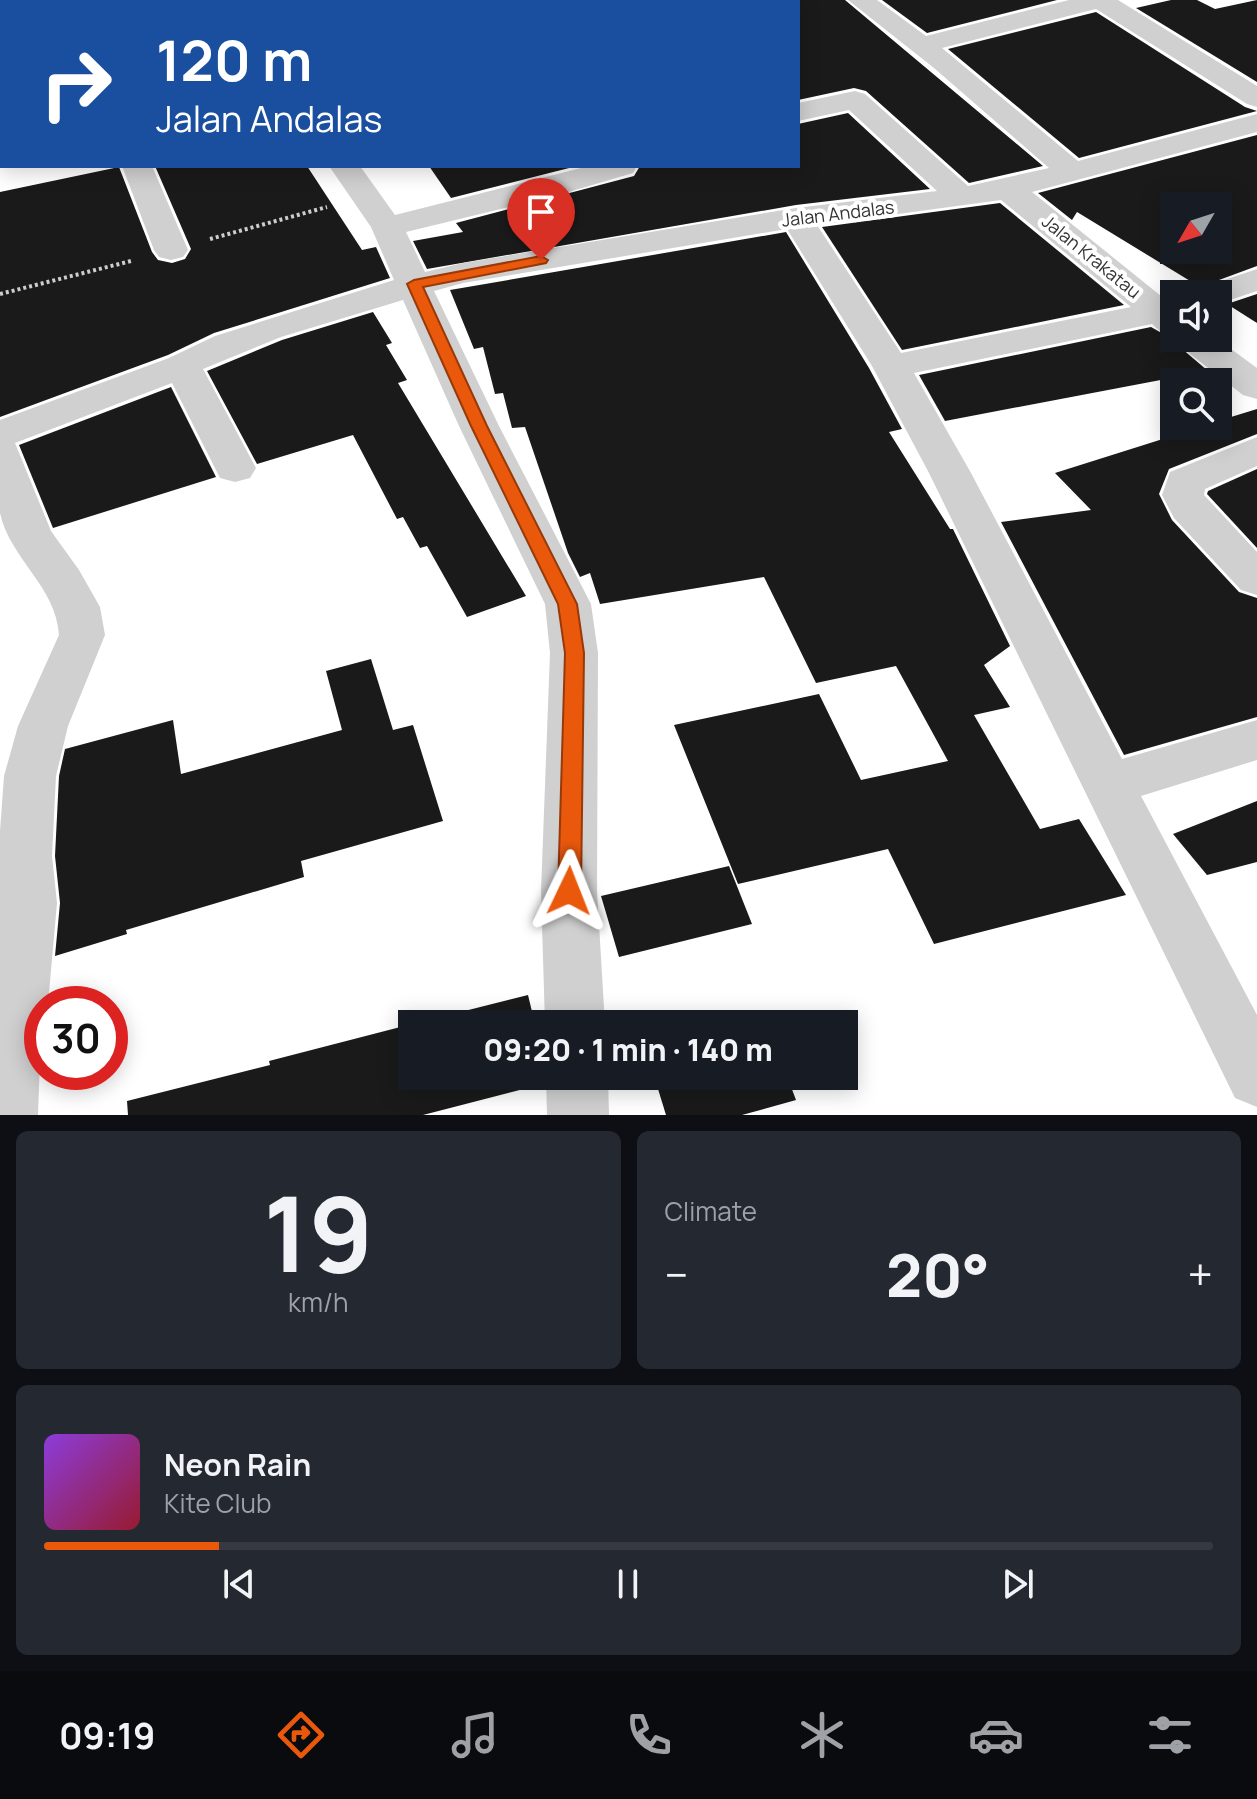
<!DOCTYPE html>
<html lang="en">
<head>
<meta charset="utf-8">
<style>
  :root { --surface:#171b24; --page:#242831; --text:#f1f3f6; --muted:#9ea1a6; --line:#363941; --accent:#ea580c }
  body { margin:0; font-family:Manrope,sans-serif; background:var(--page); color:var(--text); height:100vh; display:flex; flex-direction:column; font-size:30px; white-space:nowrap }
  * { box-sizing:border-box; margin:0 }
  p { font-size:26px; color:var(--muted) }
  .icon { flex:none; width:44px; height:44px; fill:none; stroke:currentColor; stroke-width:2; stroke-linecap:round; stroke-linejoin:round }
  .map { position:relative; height:1115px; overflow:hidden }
  .details { display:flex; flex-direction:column; gap:16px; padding:16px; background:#0d0f14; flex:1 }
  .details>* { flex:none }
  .top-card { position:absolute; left:0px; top:0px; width:800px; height:168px; box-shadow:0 4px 20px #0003; background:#1a4fa0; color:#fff; overflow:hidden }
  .needle { width:52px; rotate:231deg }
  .buttons { position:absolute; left:1160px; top:192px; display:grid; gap:16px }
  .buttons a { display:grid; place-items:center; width:72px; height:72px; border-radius:0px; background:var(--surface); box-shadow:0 4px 20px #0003; font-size:40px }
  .speed { position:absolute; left:24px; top:986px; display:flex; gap:16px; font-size:40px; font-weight:700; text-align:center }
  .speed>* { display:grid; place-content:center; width:104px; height:104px; border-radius:50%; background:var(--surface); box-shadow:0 4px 20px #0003; line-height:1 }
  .speed .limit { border:12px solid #d22; background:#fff; color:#111 }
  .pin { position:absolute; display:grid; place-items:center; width:68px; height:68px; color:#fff; margin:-82px -34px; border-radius:50% 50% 50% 0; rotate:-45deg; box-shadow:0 0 8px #0007 }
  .pin .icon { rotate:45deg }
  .me { position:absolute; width:88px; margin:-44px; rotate:2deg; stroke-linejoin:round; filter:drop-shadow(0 0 6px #0008) }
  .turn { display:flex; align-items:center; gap:28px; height:168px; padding:0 24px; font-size:36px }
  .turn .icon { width:104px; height:104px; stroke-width:2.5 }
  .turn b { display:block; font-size:56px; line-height:68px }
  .big { font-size:60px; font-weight:800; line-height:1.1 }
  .details .tile { flex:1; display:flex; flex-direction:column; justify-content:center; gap:12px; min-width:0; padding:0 28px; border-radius:12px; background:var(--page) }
  .details .dial { align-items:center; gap:0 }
  .dial b { font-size:104px; line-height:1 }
  .song { display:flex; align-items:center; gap:24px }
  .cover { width:96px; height:96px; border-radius:12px; background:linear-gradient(135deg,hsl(270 70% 55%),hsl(350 70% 35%)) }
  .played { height:8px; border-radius:4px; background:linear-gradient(90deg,var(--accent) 15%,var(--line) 15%) }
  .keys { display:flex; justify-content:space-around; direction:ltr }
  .heat { display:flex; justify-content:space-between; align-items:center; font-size:44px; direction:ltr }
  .details .tiles { flex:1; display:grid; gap:16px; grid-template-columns:1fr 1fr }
  .tile:last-child { grid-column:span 2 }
  .trip { position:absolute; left:398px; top:1010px; width:460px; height:80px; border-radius:0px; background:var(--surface); box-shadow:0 4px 20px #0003; font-weight:800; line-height:80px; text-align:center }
  .dock { display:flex; height:128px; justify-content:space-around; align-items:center; background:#090b0e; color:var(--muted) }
  .dock .icon { width:56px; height:56px }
  .dock .selected { color:var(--accent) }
  .dock b { font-size:36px; color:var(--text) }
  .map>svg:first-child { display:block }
</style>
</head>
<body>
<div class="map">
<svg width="1257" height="1115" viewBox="0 0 1257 1115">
  <rect width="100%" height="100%" fill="#fff"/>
  <g fill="#1a1a1a" fill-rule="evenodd">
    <path d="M729,0H845L1043,166L969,183L866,91L854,88L798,100V2Z"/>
    <path d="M882,0H1057L927,33Z"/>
    <path d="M1171,0H1197L1215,9L1257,0V82L1136,8Z"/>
    <path d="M1096,12L1245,107L1257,111L1079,158L948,49Z"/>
    <path d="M848,113L930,189L796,205L427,269L413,241L463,232L456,223L634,176L640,166H798V124Z"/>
    <path d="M1257,135V266L1200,287L1077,212L1072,220L1038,193ZM1174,206H1218V250H1174Z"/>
    <path d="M155,166H307L362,250L376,247L390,278L214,333L168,355L0,417V192L119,167L152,252L158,260L172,263L185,259L191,249Z"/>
    <path d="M429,166H577L451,198Z"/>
    <path d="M1000,203L1124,305L902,350L822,227Z"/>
    <path d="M786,232L869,368L902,429L889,432L950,529H953L1010,646L984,665L1010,707L974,715L1040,829L1079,819L1126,895L934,944L888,849L738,884L674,725L819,694L861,780L948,761L896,666L816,683L764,577L600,604L590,573L580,577L568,553L525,427L512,428L503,393L495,394L483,347L474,349L450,290Z"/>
    <path d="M1257,294V323L1227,304Z"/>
    <path d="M373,312L392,343L386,345L407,380L398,383L526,596L467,617L427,546L420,548L403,517L397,519L353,435L257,464L207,371L282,340Z"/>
    <path d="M1151,327L1167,336L1208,371L945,421L919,375Z"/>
    <path d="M171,387L216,477L53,528L19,445Z"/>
    <path d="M1257,409V434L1169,469L1159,494L1172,520L1239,592L1257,598V717L1124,755L1001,522L1091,510L1055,473L1204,426H1218V421Z"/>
    <path d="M1257,469V548L1207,494L1208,491Z"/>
    <path d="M371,659L393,730L413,725L443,821L301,861L304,877L126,930L127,934L55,956L60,903L55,856L59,776L65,749L173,720L181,774L342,730L326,671Z"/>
    <path d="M1257,801V862L1207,875L1173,834Z"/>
    <path d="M729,866L752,924L619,957L601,896Z"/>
    <path d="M528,995L535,1024H413Z"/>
    <path d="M412,1024V1076H543V1084L423,1115H128L127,1101L270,1065L269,1061Z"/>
    <path d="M654,1076H787L796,1100L742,1115H666Z"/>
  </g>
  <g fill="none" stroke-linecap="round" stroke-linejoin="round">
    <g stroke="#cdcdcd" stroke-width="4" stroke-dasharray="3 3" stroke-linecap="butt">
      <path d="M210,239L327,207"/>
      <path d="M0,294L131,261"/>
    </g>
    <g fill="#d0d0d0" fill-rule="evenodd">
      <path d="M151,0H177L150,2Z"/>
      <path d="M848,0H877L926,36L1069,0H1118L1257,86V107L1247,104L1096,9L942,48L1078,161L1257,114V132L1032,192L1166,300L1174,298V335L1161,332L1152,324L914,373L971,473L1122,759L1257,720V760L1141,796L1257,1015V1107L1235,1098L929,473L872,366L787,229L463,283L434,291L499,426L591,604L598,653L597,891L605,1024H545L541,891L550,653L545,604L459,426L403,300L281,337L203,369L256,468L250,478L235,482L220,478L172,383L15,443L51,531L79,570L100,607L105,635L68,726L56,776L52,856L57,903L48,1004H42L38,1115H0V831L4,776L18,726L59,635C56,586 10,559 0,513C0,490 0,446 0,420L169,358L215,336L394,280L371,227L329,166H360L395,215L589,166H637L633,173L555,196L406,232L425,272L463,263L796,208L937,191L849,110L798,121V103L855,91L865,94L968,186L1049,168L934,68ZM1001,200L1131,307L901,353L817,225Z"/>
      <path d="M0,2L2,3V22L0,21Z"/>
      <rect x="0" y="119" width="2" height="18"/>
      <path d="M122,166H152L188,250L183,257L171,260L159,257L154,250Z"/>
      <path d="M1257,269V291L1218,304V294H1198L1204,287Z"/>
      <path d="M1175,338H1216L1257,368V399L1243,395L1180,346Z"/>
      <path d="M1257,437V466L1205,489L1204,495L1257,552V595L1241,590L1174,518L1162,495L1170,472Z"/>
      <path d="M546,1076H608L609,1115H547Z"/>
    </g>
  </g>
  <path fill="#ea580c" stroke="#983908" stroke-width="2" d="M541,256L548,260L546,263L423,287L487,426L577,604L584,653L581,891L577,899L569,902L561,899L558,891L565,653L558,604L471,426L407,284L414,280Z"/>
  <g text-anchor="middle" stroke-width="8" stroke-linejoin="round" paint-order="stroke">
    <g font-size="18" fill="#333" stroke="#fff">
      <text transform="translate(838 214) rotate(-7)" y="6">Jalan Andalas</text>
      <text transform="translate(1091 257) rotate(39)" y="6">Jalan Krakatau</text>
    </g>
  </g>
</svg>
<div class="buttons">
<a><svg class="needle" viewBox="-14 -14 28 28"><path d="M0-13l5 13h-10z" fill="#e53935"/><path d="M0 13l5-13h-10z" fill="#9ea1a6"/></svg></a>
<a><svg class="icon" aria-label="sound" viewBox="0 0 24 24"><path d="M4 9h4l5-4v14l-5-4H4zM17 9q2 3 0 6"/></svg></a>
<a><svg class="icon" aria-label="search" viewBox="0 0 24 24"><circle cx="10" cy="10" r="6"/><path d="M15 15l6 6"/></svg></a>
</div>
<div class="speed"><div class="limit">30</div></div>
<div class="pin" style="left:541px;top:260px;background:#d93025"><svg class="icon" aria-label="arrive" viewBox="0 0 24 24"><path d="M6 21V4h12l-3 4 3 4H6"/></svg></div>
<svg class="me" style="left:569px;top:891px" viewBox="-20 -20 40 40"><path d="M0-17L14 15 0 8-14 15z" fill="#ea580c" stroke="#fff" stroke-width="4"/></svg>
<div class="trip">09:20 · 1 min · 140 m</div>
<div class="top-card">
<div class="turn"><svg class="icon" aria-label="right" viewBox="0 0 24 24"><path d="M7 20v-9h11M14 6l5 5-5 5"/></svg><div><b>120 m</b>Jalan Andalas</div></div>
</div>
</div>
<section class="details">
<div class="tiles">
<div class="tile dial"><b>19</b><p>km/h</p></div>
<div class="tile"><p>Climate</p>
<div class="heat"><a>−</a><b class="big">20°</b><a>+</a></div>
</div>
<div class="tile">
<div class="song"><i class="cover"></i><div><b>Neon Rain</b><p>Kite Club</p></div></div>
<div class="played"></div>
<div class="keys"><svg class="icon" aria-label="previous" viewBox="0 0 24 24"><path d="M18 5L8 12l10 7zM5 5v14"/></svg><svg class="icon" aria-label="pause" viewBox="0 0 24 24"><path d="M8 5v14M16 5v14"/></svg><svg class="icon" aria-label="next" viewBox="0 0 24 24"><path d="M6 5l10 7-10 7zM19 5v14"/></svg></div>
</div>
</div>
</section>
<nav class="dock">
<b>09:19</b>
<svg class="icon selected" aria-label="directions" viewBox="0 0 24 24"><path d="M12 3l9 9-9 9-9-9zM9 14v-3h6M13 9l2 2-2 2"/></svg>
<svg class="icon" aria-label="music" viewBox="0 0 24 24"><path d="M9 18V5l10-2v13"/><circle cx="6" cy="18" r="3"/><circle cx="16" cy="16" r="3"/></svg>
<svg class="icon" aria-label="phone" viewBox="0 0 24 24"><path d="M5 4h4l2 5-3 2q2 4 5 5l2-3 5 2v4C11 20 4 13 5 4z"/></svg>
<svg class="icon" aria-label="climate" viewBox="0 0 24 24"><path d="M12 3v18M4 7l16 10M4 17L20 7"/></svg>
<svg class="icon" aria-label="car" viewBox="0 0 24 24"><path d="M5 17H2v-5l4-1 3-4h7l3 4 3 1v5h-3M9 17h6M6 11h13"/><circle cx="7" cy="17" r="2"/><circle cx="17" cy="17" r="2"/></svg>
<svg class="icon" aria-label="filters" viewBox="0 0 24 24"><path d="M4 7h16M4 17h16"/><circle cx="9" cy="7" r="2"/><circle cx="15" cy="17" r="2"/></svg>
</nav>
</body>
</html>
